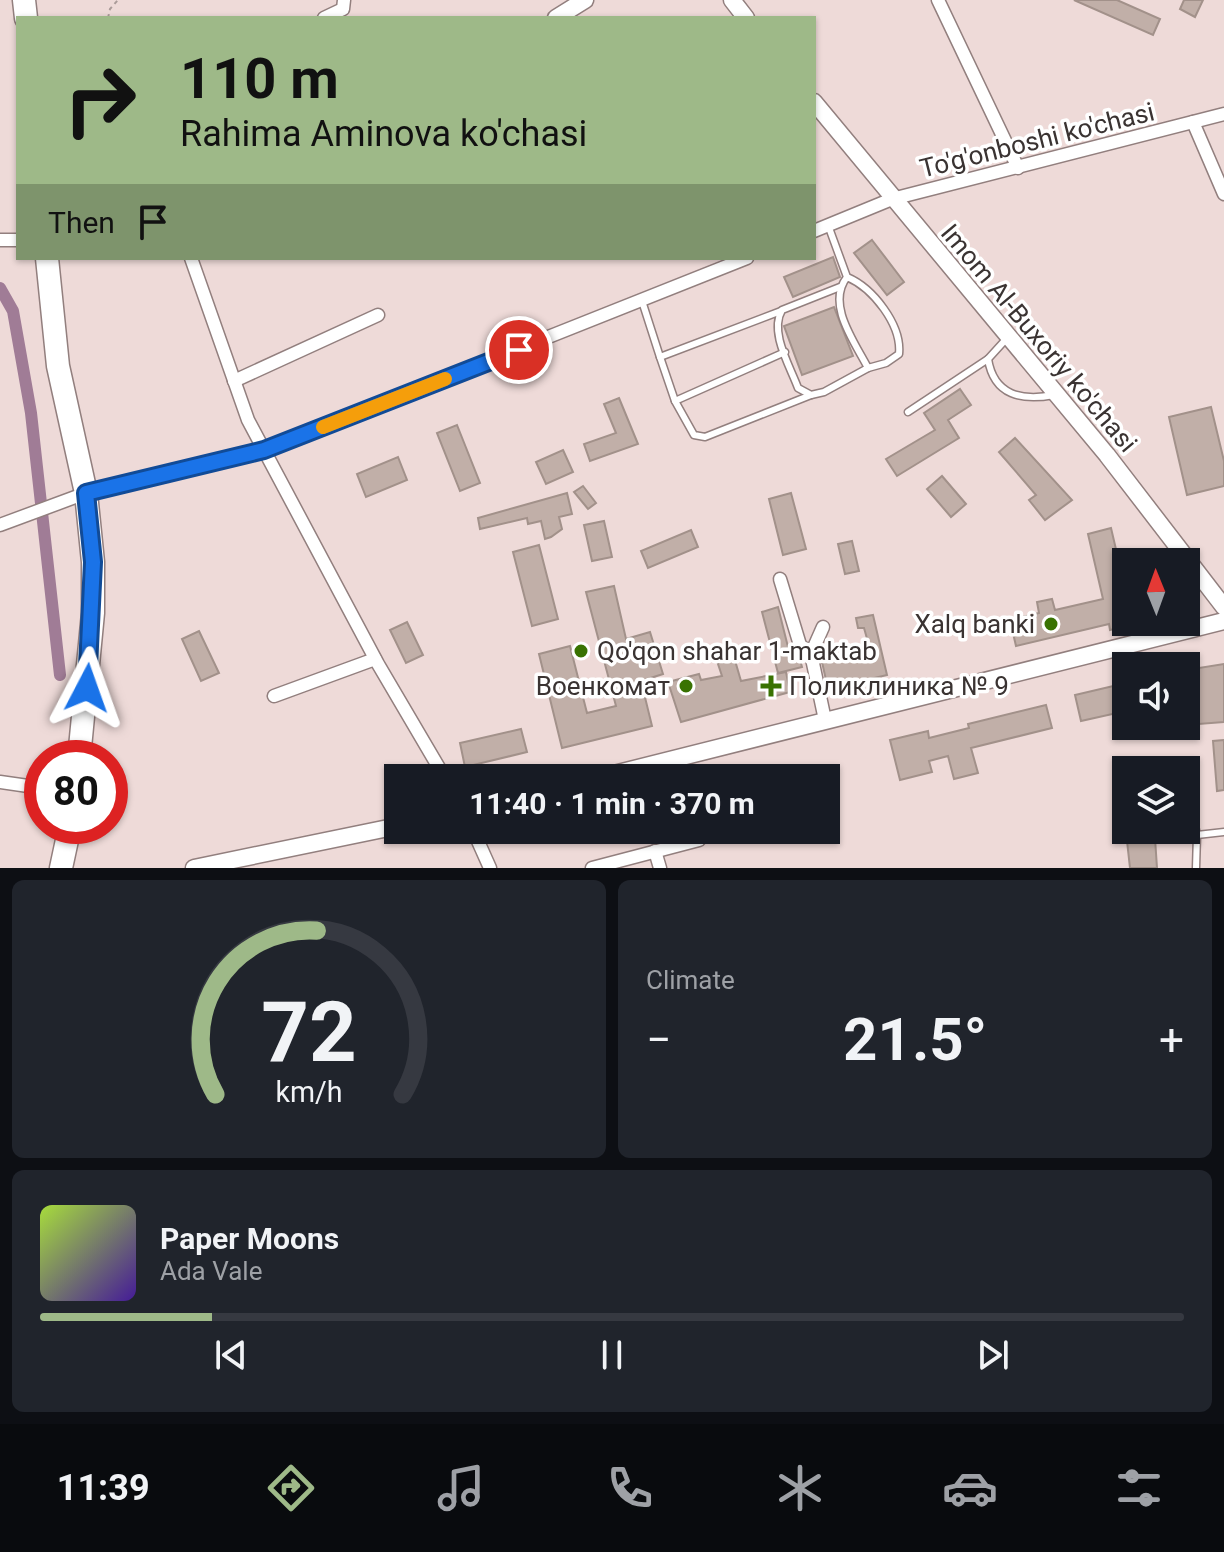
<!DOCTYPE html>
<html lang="en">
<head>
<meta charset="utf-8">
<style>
  :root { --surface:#171b24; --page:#20242c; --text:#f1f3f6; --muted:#9ea1a6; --line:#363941; --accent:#9eb988 }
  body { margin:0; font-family:Roboto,sans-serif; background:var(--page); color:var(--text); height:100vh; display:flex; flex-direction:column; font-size:30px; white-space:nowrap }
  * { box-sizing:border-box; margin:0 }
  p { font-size:26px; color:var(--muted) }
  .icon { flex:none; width:44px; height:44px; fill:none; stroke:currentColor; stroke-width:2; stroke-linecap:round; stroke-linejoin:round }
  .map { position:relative; height:868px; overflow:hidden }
  .sheet { display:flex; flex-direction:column; gap:12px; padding:12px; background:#0d0f14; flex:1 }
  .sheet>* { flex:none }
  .top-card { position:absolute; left:16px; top:16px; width:800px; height:244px; border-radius:0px; box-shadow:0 2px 6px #0004; background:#9eb988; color:#111; overflow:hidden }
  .needle { width:52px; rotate:359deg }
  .fabs { position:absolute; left:1112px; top:548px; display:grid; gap:16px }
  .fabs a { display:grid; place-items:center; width:88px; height:88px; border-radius:0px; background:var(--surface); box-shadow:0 2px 6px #0004; font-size:40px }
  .speed { position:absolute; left:24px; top:740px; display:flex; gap:16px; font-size:40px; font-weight:700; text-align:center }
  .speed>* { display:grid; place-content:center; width:104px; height:104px; border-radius:50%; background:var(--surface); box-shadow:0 2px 6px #0004; line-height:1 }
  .speed .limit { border:12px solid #d22; background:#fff; color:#111 }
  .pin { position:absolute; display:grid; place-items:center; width:68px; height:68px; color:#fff; margin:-34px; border:4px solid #fff; border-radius:50%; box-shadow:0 2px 8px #0007 }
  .me { position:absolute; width:88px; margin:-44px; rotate:4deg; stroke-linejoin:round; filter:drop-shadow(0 0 6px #0008) }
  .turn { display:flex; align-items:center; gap:28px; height:168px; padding:0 32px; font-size:36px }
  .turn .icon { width:104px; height:104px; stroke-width:2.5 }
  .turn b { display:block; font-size:56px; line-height:68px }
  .then { display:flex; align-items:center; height:76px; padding:0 32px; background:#0003; gap:16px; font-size:30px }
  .big { font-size:60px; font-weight:700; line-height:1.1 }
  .sheet .widget { flex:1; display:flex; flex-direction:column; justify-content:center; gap:12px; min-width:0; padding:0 28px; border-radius:12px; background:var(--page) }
  .sheet .dial { align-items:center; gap:0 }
  .dial svg { height:208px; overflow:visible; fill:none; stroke:var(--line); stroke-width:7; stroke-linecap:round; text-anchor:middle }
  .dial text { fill:var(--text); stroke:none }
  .song { display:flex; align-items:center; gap:24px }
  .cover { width:96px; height:96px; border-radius:12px; background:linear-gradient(135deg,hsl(80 70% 55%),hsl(260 70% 35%)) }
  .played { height:8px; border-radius:4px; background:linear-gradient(90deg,var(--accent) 15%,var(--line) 15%) }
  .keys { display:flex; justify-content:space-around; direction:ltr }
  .heat { display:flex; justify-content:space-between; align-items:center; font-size:44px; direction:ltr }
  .sheet .tiles { flex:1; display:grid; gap:12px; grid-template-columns:1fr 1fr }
  .widget:last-child { grid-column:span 2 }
  .trip { position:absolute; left:384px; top:764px; width:456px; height:80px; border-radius:0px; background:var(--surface); box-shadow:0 2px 6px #0004; font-weight:700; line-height:80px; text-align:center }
  .tab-bar { display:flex; height:128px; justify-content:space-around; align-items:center; background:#090b0e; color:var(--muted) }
  .tab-bar .icon { width:56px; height:56px }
  .tab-bar .active { color:var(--accent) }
  .tab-bar b { font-size:36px; color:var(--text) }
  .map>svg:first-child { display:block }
</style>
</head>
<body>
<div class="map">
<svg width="1224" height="868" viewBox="0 0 1224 868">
  <rect width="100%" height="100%" fill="#eedad8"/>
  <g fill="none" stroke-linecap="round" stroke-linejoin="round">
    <path stroke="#a07c96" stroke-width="12" d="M0,288L13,311L31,413L60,675"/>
  </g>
  <g fill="#c1afa8" stroke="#a2918a" stroke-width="2">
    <path d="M1074,0H1117L1160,19L1153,35Z"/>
    <path d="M1184,0H1203L1195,17L1180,9Z"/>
    <path d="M872,240L904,282L887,295L854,253Z"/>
    <path d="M833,257L840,277L793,297L784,277Z"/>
    <path d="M834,307L853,356L802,375L784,326Z"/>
    <path d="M960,389L971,405L948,420L959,438L897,476L886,459L935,430L924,413Z"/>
    <path d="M619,398L638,444L590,461L584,444L616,433L604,404Z"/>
    <path d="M1211,407L1224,461V486L1187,495L1169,417Z"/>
    <path d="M457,425L480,483L460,491L437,433Z"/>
    <path d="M1015,438L1072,500L1045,520L1029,500L1036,495L999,452Z"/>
    <path d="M563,450L573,472L546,484L536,462Z"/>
    <path d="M398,457L407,480L366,497L357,474Z"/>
    <path d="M942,476L966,504L951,517L927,489Z"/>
    <path d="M583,486L596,503L588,509L574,492Z"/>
    <path d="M567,493L572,514L559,517L562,529L551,537L545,539L541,521L528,524L527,518L480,529L478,518Z"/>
    <path d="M791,493L806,549L783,555L769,499Z"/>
    <path d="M604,521L612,557L592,561L584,525Z"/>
    <path d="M1111,528L1126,592V626L1110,630L1109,624L1016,646L1010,620L1039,613L1037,602L1052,599L1055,610L1103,599L1088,534Z"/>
    <path d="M691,530L698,547L648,568L641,551Z"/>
    <path d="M852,541L859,571L845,574L838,544Z"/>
    <path d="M539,545L558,619L532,626L513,552Z"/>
    <path d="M614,586L626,639L650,632L663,674L641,681L652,726L562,748L539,654L570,646L587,713L616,706L586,592Z"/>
    <path d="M778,607L791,659L799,656L802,667L778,673L762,612Z"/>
    <path d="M873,615L887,675L828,689L822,662L870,649L864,628H858L856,618Z"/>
    <path d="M407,622L423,655L406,663L390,630Z"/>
    <path d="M199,631L219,673L201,681L182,639Z"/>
    <path d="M734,657L741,681L786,672L790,692L681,722L668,682L699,674L701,680L722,676L717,661Z"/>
    <path d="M1224,664V722L1186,725V670Z"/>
    <path d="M1126,683V711L1081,721L1075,695Z"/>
    <path d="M1046,705L1052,728L971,748L978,773L954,779L948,756L929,761L932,772L900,780L890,740L928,731L929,738L969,728L968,724Z"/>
    <path d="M521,729L527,752L465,767L460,743Z"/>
    <path d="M1224,740V790L1217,791L1213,741Z"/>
    <path d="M1155,838L1157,868H1130L1127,841Z"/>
  </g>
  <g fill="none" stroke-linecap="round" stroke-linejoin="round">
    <defs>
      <g id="lane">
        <path d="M828,225L847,277C873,288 902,325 899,354L886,363L868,368C854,341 826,304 847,277"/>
        <path d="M840,287L782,310C769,332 790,366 798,388L811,395L824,392L868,368"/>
        <path d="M642,301L660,357L781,311"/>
        <path d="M1008,337L988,359C994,396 1022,401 1054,395"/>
        <path d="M660,357L675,401L785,352"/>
        <path d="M675,401L694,435L705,437L811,395"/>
        <path d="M908,412L988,359"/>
        <path d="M1188,794L1197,835L1224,832"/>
        <path d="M1196,868L1197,835"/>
      </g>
      <g id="street">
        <path d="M938,0L1018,168"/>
        <path d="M324,18L343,9L344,0"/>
        <path d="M1193,122L1224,194"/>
        <path d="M814,231L892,199L1224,114"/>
        <path d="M0,240H18"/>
        <path d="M191,258L248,420L378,664L445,778"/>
        <path d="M234,381L378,315"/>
        <path d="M0,525L86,493L264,450L747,258"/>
        <path d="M780,579L800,645L811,654"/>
        <path d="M823,627L811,654L825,720"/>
        <path d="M274,696L375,659"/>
        <path d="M678,757L683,778"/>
        <path d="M0,782L42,788"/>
        <path d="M473,830L490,868"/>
        <path d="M655,851L660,868"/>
        <path d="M592,868L699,840L697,830"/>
      </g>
      <g id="secondary">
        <path d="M732,0L746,18"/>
        <path d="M556,18L585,0"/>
        <path d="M814,102L1107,455L1224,607"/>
        <path d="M1186,618L1189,607V563"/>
        <path d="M598,778L1224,621"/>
        <path d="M194,868L398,826"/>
      </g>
      <g id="highway">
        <path d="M24,0L26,18"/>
        <path d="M47,258L58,366L86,493L93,562V613L79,758"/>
        <path d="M61,868L70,826"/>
      </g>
    </defs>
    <use href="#lane" stroke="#927f7e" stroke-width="9"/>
    <use href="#street" stroke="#927f7e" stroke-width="15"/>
    <use href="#secondary" stroke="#927f7e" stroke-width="19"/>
    <use href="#highway" stroke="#927f7e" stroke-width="25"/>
    <path stroke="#aa9b99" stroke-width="2" stroke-dasharray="4 4" stroke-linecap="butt" d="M108,18L110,9L118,0"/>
    <use href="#lane" stroke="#fff" stroke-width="6"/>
    <use href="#street" stroke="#fff" stroke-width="12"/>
    <use href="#secondary" stroke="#fff" stroke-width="16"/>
    <use href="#highway" stroke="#fff" stroke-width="22"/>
  </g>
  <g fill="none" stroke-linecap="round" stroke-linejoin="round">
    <defs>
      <path id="route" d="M87,688L93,562L86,493L264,450L519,350"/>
    </defs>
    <use href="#route" stroke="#114b97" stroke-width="20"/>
    <use href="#route" stroke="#1a73e8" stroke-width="14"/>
    <path stroke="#f59e0b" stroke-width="14" d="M323,427L445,379"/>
  </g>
  <g fill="#397202" stroke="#fff" stroke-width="3">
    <circle cx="1051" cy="624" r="8"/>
    <circle cx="581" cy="651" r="8"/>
    <circle cx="686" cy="686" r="8"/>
    <path d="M767 674h8v8h8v8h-8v8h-8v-8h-8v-8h8z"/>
  </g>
  <g text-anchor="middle" stroke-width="7" stroke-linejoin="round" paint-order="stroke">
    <g font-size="26" fill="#3a3332" stroke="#fff">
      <text transform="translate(1037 140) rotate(-14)" y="9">To'g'onboshi ko'chasi</text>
      <text transform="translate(1039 338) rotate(50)" y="9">Imom Al-Buxoriy ko'chasi</text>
    </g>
    <g font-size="26" fill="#3a3332" stroke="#fff" text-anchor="end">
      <text x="1035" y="633">Xalq banki</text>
      <text x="597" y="660" text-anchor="start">Qo'qon shahar 1-maktab</text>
      <text x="670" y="695">Военкомат</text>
      <text x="789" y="695" text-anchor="start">Поликлиника № 9</text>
    </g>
  </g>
</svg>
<div class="fabs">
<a><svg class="needle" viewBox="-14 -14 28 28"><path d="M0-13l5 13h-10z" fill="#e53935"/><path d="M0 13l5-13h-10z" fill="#9ea1a6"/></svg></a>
<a><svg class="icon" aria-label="sound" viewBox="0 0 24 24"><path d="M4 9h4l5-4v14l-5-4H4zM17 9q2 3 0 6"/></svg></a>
<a><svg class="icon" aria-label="layers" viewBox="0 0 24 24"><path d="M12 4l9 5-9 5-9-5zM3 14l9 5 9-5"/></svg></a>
</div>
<div class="speed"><div class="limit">80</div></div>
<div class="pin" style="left:519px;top:350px;background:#d93025"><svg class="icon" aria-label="arrive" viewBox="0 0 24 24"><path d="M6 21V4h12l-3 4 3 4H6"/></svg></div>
<svg class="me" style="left:87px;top:688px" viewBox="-20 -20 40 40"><path d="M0-17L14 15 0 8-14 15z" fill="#1a73e8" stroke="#fff" stroke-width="4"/></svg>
<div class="trip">11:40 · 1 min · 370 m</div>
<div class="top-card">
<div class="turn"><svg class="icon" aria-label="right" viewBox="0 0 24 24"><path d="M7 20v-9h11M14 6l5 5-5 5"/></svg><div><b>110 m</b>Rahima Aminova ko'chasi</div></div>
<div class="then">Then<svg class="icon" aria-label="arrive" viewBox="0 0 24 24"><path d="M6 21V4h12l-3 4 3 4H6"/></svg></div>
</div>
</div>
<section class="sheet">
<div class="tiles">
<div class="widget dial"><svg viewBox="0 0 100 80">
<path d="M14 69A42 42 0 1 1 86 69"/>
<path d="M14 69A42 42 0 0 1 53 6" stroke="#9eb988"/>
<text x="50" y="56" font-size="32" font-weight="700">72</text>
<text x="50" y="72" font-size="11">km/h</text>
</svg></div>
<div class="widget"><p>Climate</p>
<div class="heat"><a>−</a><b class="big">21.5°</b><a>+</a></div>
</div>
<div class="widget">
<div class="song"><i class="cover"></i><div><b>Paper Moons</b><p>Ada Vale</p></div></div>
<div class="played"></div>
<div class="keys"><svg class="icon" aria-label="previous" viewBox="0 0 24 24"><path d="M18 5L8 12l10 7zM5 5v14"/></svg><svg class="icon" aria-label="pause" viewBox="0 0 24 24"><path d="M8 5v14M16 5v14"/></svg><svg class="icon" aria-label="next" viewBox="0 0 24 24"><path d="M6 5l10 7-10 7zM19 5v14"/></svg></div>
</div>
</div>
</section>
<nav class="tab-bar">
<b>11:39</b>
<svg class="icon active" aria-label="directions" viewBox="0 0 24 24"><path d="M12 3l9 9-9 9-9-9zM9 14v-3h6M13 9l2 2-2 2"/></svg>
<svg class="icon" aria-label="music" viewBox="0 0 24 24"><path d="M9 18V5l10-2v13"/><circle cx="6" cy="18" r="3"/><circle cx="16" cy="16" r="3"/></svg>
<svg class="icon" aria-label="phone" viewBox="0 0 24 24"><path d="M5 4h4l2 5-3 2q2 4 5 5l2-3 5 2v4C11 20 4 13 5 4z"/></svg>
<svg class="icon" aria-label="climate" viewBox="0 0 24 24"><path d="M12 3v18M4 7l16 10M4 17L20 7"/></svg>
<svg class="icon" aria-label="car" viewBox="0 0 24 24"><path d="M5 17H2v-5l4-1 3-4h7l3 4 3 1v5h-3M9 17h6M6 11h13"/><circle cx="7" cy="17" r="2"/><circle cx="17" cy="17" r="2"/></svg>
<svg class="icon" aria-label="filters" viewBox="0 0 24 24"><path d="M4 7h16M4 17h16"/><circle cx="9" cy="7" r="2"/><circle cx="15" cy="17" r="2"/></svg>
</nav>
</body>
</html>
